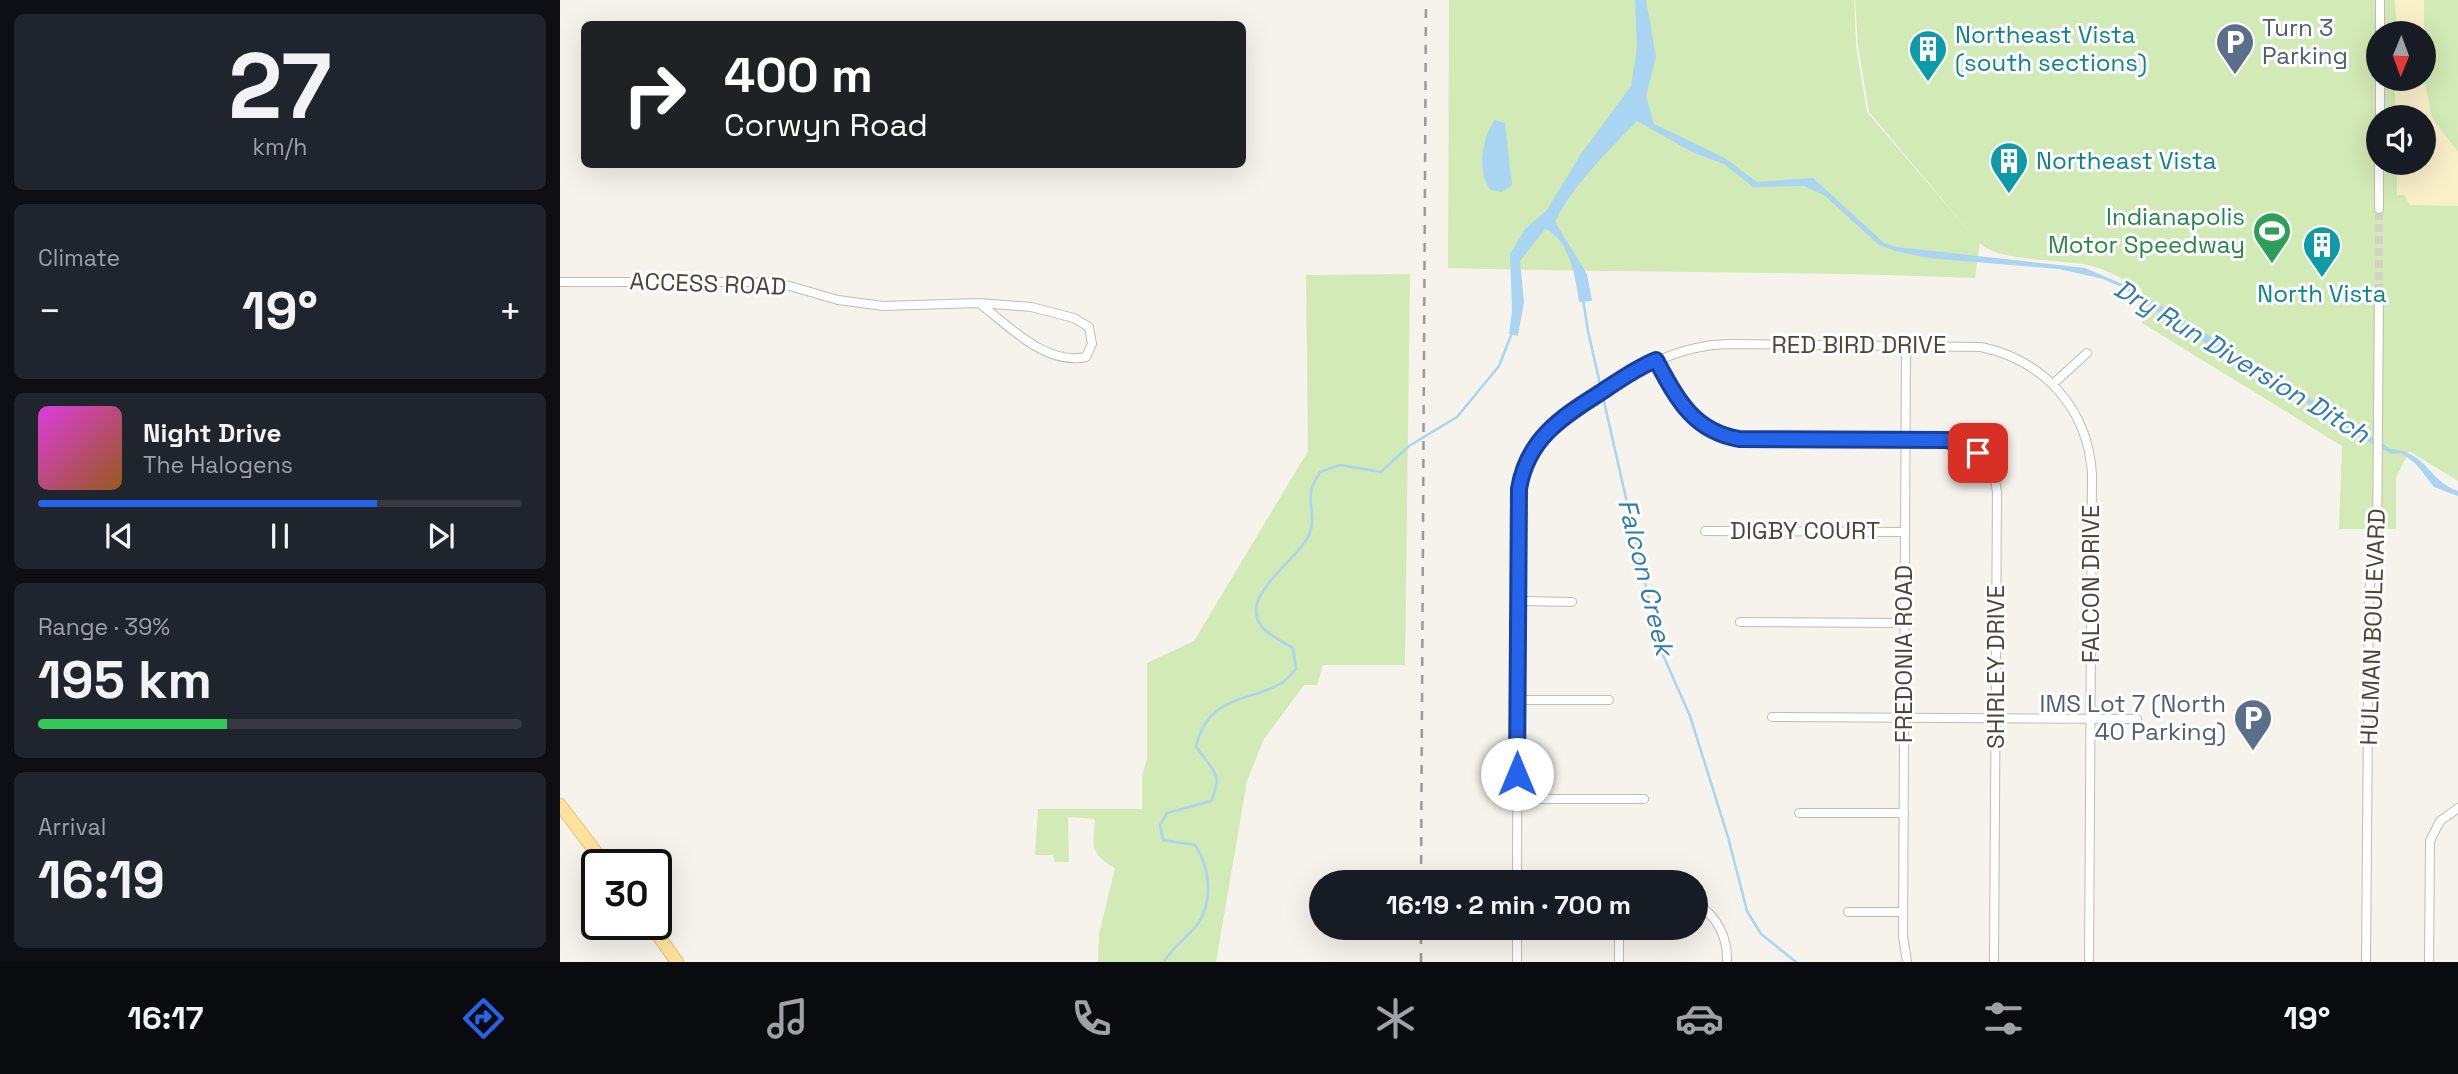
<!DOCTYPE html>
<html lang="en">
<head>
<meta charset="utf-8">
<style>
  :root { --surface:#171b24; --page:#20242c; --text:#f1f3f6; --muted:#9ea1a6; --line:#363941; --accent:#2563eb }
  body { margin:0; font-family:"Space Grotesk",sans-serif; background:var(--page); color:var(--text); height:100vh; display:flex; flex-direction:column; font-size:26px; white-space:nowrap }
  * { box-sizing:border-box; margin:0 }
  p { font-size:23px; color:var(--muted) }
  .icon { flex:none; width:38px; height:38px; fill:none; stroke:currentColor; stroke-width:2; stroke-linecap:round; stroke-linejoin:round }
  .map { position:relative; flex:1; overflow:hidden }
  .drawer { display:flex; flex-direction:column; gap:14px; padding:14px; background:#0d0f14; width:560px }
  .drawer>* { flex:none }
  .top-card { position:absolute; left:21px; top:21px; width:665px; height:147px; border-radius:10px; box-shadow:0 7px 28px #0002; background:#202124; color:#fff; overflow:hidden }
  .needle { width:46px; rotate:181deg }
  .buttons { position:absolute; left:1806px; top:21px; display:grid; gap:14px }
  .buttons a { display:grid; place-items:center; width:70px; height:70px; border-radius:50%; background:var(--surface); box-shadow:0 7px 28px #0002; font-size:35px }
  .speed { position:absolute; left:21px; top:849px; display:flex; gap:14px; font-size:35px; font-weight:700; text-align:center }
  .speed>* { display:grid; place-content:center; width:91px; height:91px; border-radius:50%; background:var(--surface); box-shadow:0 7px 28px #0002; line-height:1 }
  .speed .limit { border:4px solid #111; border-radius:10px; background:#fff; color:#111 }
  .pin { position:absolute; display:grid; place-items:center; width:60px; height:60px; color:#fff; margin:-30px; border-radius:14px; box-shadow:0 4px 10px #0006 }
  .me { position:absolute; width:77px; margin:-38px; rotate:0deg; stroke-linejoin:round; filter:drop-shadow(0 0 5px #0008) }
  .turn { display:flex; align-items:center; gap:24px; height:147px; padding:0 28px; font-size:32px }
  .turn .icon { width:91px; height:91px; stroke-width:2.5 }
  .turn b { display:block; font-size:49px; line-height:60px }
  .big { font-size:52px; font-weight:800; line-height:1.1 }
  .drawer .tile { flex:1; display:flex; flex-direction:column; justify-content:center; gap:10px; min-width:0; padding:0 24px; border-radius:10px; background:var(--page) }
  .drawer .dial { align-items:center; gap:0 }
  .dial b { font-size:91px; line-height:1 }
  .song { display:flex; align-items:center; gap:21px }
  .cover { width:84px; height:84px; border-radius:10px; background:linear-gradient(135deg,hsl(300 70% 55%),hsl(30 70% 35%)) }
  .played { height:7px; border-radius:4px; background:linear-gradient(90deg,var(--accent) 70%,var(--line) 70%) }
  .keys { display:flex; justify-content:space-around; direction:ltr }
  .heat { display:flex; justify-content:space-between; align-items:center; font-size:38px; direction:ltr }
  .charge { height:10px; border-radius:5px; background:linear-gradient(90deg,#34c759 39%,var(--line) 0) }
  .trip { position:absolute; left:749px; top:870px; width:399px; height:70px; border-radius:35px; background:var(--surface); box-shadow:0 7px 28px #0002; font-weight:800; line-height:70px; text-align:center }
  .dock { display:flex; height:112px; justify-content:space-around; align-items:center; background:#090b0e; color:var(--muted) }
  .dock .icon { width:49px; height:49px }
  .dock .current { color:var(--accent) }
  .dock b { font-size:32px; color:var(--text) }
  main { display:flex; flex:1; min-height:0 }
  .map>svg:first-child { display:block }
</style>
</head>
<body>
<main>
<section class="drawer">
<div class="tile dial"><b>27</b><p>km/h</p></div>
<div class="tile"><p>Climate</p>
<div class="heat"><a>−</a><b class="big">19°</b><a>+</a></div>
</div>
<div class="tile">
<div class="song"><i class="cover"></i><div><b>Night Drive</b><p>The Halogens</p></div></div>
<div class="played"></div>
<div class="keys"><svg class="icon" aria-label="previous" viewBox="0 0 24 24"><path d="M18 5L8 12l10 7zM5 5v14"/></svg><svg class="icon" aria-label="pause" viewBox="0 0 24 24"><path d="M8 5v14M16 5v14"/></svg><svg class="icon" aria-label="next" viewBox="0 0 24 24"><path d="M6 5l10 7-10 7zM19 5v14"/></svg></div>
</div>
<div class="tile"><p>Range · 39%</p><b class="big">195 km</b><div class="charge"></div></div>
<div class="tile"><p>Arrival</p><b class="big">16:19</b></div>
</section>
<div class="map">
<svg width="1898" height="962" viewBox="0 0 1898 962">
  <rect width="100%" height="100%" fill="#f6f3ec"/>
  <g fill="#d2eab5" fill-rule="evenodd">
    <path d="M889,0H1294L1296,46L1307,112L1418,242L1309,112L1298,46L1295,0H1898V481L1849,451L1836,478V529H1779L1782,446L1582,323V289C1566,281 1550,271 1532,266C1505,258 1438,263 1420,243L1415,278C1239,271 1063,273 888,268ZM1818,33H1864V79H1818ZM1818,117H1864V163H1818Z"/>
    <path d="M850,274L845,665H763L757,685H744L704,739L687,781L656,962H538L539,934L555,868C529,853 533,846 535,819L508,817L509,862H495L493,855H475L478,809H582V776L587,758V663L634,641L748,451L746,275Z"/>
  </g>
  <g fill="#f9efc9">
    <path d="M1835,0H1864V76V33H1837Z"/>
    <path d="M1835,79H1864L1872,118L1898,152V206L1850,205L1844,195H1837V163H1864V117H1839L1841,110L1835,108Z"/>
  </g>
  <g fill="#a9d4f2">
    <path d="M1075,0H1086L1096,57L1086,96L1094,124L1163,157L1197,182L1253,178L1324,243L1337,247L1525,268L1574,289L1831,449C1869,453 1867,480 1898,491V496L1874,487L1856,464L1841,453L1832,454L1805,440L1730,392L1687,370L1559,286L1543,279L1499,269L1368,258L1336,251L1319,245L1264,195L1244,186L1193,187L1164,164L1132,152L1077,121C1049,150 1012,186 995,222L1027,274L1032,301L1019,302C1016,279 1009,238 985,229L960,261L964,302L958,336L949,334L952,311L950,254L965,229L987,210L1021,154L1071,86L1077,47Z"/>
    <path d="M935,120L945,123L952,185L942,192L931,190C916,173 922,136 935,120Z"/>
  </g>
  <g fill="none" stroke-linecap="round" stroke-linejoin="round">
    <g stroke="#a9d4f2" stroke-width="2.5">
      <path d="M1023,299L1028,331L1100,648L1130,716L1168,837L1187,911L1201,934L1236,962"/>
      <path d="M604,962C612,947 627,938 637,925C654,902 650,867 635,845L603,840L600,825L607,813L651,801C665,774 650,768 636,746C649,695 685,703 720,684C726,681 731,674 736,669L733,648C724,642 712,637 705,630C672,599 739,560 749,535C756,519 749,507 751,492C751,486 757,478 760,472L780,465L821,472L849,446L897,417L939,366L952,333"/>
    </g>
    <path stroke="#d4d0c8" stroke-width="8" stroke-dasharray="8 4" stroke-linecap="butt" d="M1819,292V209"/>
    <defs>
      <g id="minor">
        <path d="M1820,33V0"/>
        <path d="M1820,117V79"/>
        <path d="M1819,209V163"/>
        <path d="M0,282H216L278,300L323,306L419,303L471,307L514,318L529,327L532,344L526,357C486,366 449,326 419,303"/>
        <path d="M1346,345L1343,936L1347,962"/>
        <path d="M1096,360C1117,399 1133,430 1179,439L1394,441C1419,449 1435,467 1437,493L1434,962"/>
        <path d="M1493,384L1527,353"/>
        <path d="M1145,531L1345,532"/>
        <path d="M958,601L1012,602"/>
        <path d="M1180,622L1345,623"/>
        <path d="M957,700H1049"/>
        <path d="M1212,717L1577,719"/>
        <path d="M957,799H1084"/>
        <path d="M1239,813H1344"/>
        <path d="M957,882L958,496C960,477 965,458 977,441C991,422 1012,411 1031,398C1074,371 1116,345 1169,344L1421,347C1484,360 1528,409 1532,474L1529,962"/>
        <path d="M1136,903C1157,916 1168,937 1167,962"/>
        <path d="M1288,912H1343"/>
        <path d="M957,962V928"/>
        <path d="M1059,962V928"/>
        <path d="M1806,962L1809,590L1817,548L1819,292"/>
        <path d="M1869,962L1870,841L1880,821L1898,808"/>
      </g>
      <g id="primary">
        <path d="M0,805L45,864"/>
        <path d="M90,924L117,962"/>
      </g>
    </defs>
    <use href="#minor" stroke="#c2bbae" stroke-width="10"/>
    <use href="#primary" stroke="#e6c16a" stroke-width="14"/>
    <use href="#minor" stroke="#fff" stroke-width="8"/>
    <use href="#primary" stroke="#ffe39c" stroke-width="12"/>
    <g stroke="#9a9a9a" stroke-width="2.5" stroke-dasharray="9 9" stroke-linecap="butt">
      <path d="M861,882L866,0"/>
      <path d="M861,962V928"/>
    </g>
  </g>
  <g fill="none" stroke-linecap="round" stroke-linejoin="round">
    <defs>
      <path id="route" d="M957,774L959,489C967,440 1000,418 1040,393C1058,381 1076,368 1096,360C1117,399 1133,431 1179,439L1387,440L1406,445L1418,453"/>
    </defs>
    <use href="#route" stroke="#184099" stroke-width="18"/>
    <use href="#route" stroke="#2563eb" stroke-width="12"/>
  </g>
  <defs>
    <symbol id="parking-pin" viewBox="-11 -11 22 30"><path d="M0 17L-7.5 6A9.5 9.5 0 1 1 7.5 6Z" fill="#5c6f8a" stroke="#fff"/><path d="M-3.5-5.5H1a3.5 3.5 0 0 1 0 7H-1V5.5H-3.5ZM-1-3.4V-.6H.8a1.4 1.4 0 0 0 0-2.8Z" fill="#fff"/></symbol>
    <symbol id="building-pin" viewBox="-11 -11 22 30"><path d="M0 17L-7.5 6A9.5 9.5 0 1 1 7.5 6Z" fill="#0f9aa8" stroke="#fff"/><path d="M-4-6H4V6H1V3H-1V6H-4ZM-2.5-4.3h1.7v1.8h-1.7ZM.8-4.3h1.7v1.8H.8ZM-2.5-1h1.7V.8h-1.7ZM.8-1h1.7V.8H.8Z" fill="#fff"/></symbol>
    <symbol id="stadium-pin" viewBox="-11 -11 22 30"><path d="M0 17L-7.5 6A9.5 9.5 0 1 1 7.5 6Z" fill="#2e9e5b" stroke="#fff"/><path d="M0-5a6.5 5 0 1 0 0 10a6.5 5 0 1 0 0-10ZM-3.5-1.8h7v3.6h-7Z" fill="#fff"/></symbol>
  </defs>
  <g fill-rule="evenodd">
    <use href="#parking-pin" x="1653" y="20" width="44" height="60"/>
    <use href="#building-pin" x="1346" y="27" width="44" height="60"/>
    <use href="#building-pin" x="1427" y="139" width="44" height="60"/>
    <use href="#stadium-pin" x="1690" y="209" width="44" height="60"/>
    <use href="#building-pin" x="1740" y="223" width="44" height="60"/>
    <use href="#parking-pin" x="1671" y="696" width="44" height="60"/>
  </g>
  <g text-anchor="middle" stroke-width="6" stroke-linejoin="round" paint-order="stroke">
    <g font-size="24" fill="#4e5e75" stroke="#fff" text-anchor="start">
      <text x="1702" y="36">Turn 3<tspan x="1702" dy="28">Parking</tspan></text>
      <text x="1666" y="712" text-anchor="end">IMS Lot 7 (North<tspan x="1666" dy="28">40 Parking)</tspan></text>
    </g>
    <g font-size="24" fill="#0d838f" stroke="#fff" text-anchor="start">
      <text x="1395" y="43">Northeast Vista<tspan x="1395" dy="28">(south sections)</tspan></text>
      <text x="1476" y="169">Northeast Vista</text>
      <text x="1762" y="302" text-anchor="middle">North Vista</text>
    </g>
    <g font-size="24" fill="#27864d" stroke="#fff" text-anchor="end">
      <text x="1685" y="225">Indianapolis<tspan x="1685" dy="28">Motor Speedway</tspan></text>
    </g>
    <g font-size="24" fill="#4b4439" stroke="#fff">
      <text transform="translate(148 284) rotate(2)" y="8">ACCESS ROAD</text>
      <text x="1299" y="353">RED BIRD DRIVE</text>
      <text x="1245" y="539">DIGBY COURT</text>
      <text transform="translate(1531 584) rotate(-90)" y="8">FALCON DRIVE</text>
      <text transform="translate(1813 627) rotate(-88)" y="8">HULMAN BOULEVARD</text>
      <text transform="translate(1344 654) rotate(-90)" y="8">FREDONIA ROAD</text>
      <text transform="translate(1436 667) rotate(-90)" y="8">SHIRLEY DRIVE</text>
    </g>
    <g font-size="26" font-style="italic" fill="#2e7ab2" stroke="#fff">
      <text transform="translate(1682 361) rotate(31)" y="9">Dry Run Diversion Ditch</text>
      <text transform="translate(1086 577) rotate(76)" y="9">Falcon Creek</text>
    </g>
  </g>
</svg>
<div class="buttons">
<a><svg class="needle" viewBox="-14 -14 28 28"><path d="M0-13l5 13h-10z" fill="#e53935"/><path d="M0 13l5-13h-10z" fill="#9ea1a6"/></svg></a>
<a><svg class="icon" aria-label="sound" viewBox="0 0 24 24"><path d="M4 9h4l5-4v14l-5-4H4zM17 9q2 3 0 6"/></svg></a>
</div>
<div class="speed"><div class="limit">30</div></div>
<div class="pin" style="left:1418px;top:453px;background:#d93025"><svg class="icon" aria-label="arrive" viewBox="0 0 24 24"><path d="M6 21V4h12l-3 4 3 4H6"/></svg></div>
<svg class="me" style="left:957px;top:774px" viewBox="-20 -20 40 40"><circle r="19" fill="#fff"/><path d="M0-13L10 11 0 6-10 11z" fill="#2563eb"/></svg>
<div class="trip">16:19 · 2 min · 700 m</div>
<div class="top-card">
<div class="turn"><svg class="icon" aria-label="right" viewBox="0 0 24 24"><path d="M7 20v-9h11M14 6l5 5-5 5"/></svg><div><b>400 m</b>Corwyn Road</div></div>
</div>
</div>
</main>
<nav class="dock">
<b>16:17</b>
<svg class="icon current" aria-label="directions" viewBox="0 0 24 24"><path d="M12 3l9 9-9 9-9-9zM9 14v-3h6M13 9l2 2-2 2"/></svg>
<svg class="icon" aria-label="music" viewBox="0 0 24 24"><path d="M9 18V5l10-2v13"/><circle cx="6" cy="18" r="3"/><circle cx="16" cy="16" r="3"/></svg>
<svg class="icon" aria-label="phone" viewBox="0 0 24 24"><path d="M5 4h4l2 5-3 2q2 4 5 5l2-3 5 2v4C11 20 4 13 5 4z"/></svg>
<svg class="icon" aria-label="climate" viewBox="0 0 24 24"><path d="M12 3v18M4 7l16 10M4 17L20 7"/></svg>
<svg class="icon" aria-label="car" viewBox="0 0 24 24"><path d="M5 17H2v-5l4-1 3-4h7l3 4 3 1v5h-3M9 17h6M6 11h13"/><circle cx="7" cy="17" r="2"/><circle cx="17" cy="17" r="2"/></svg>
<svg class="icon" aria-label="filters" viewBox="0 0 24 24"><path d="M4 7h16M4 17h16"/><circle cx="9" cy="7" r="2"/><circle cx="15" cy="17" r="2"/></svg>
<b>19°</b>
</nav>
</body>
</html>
